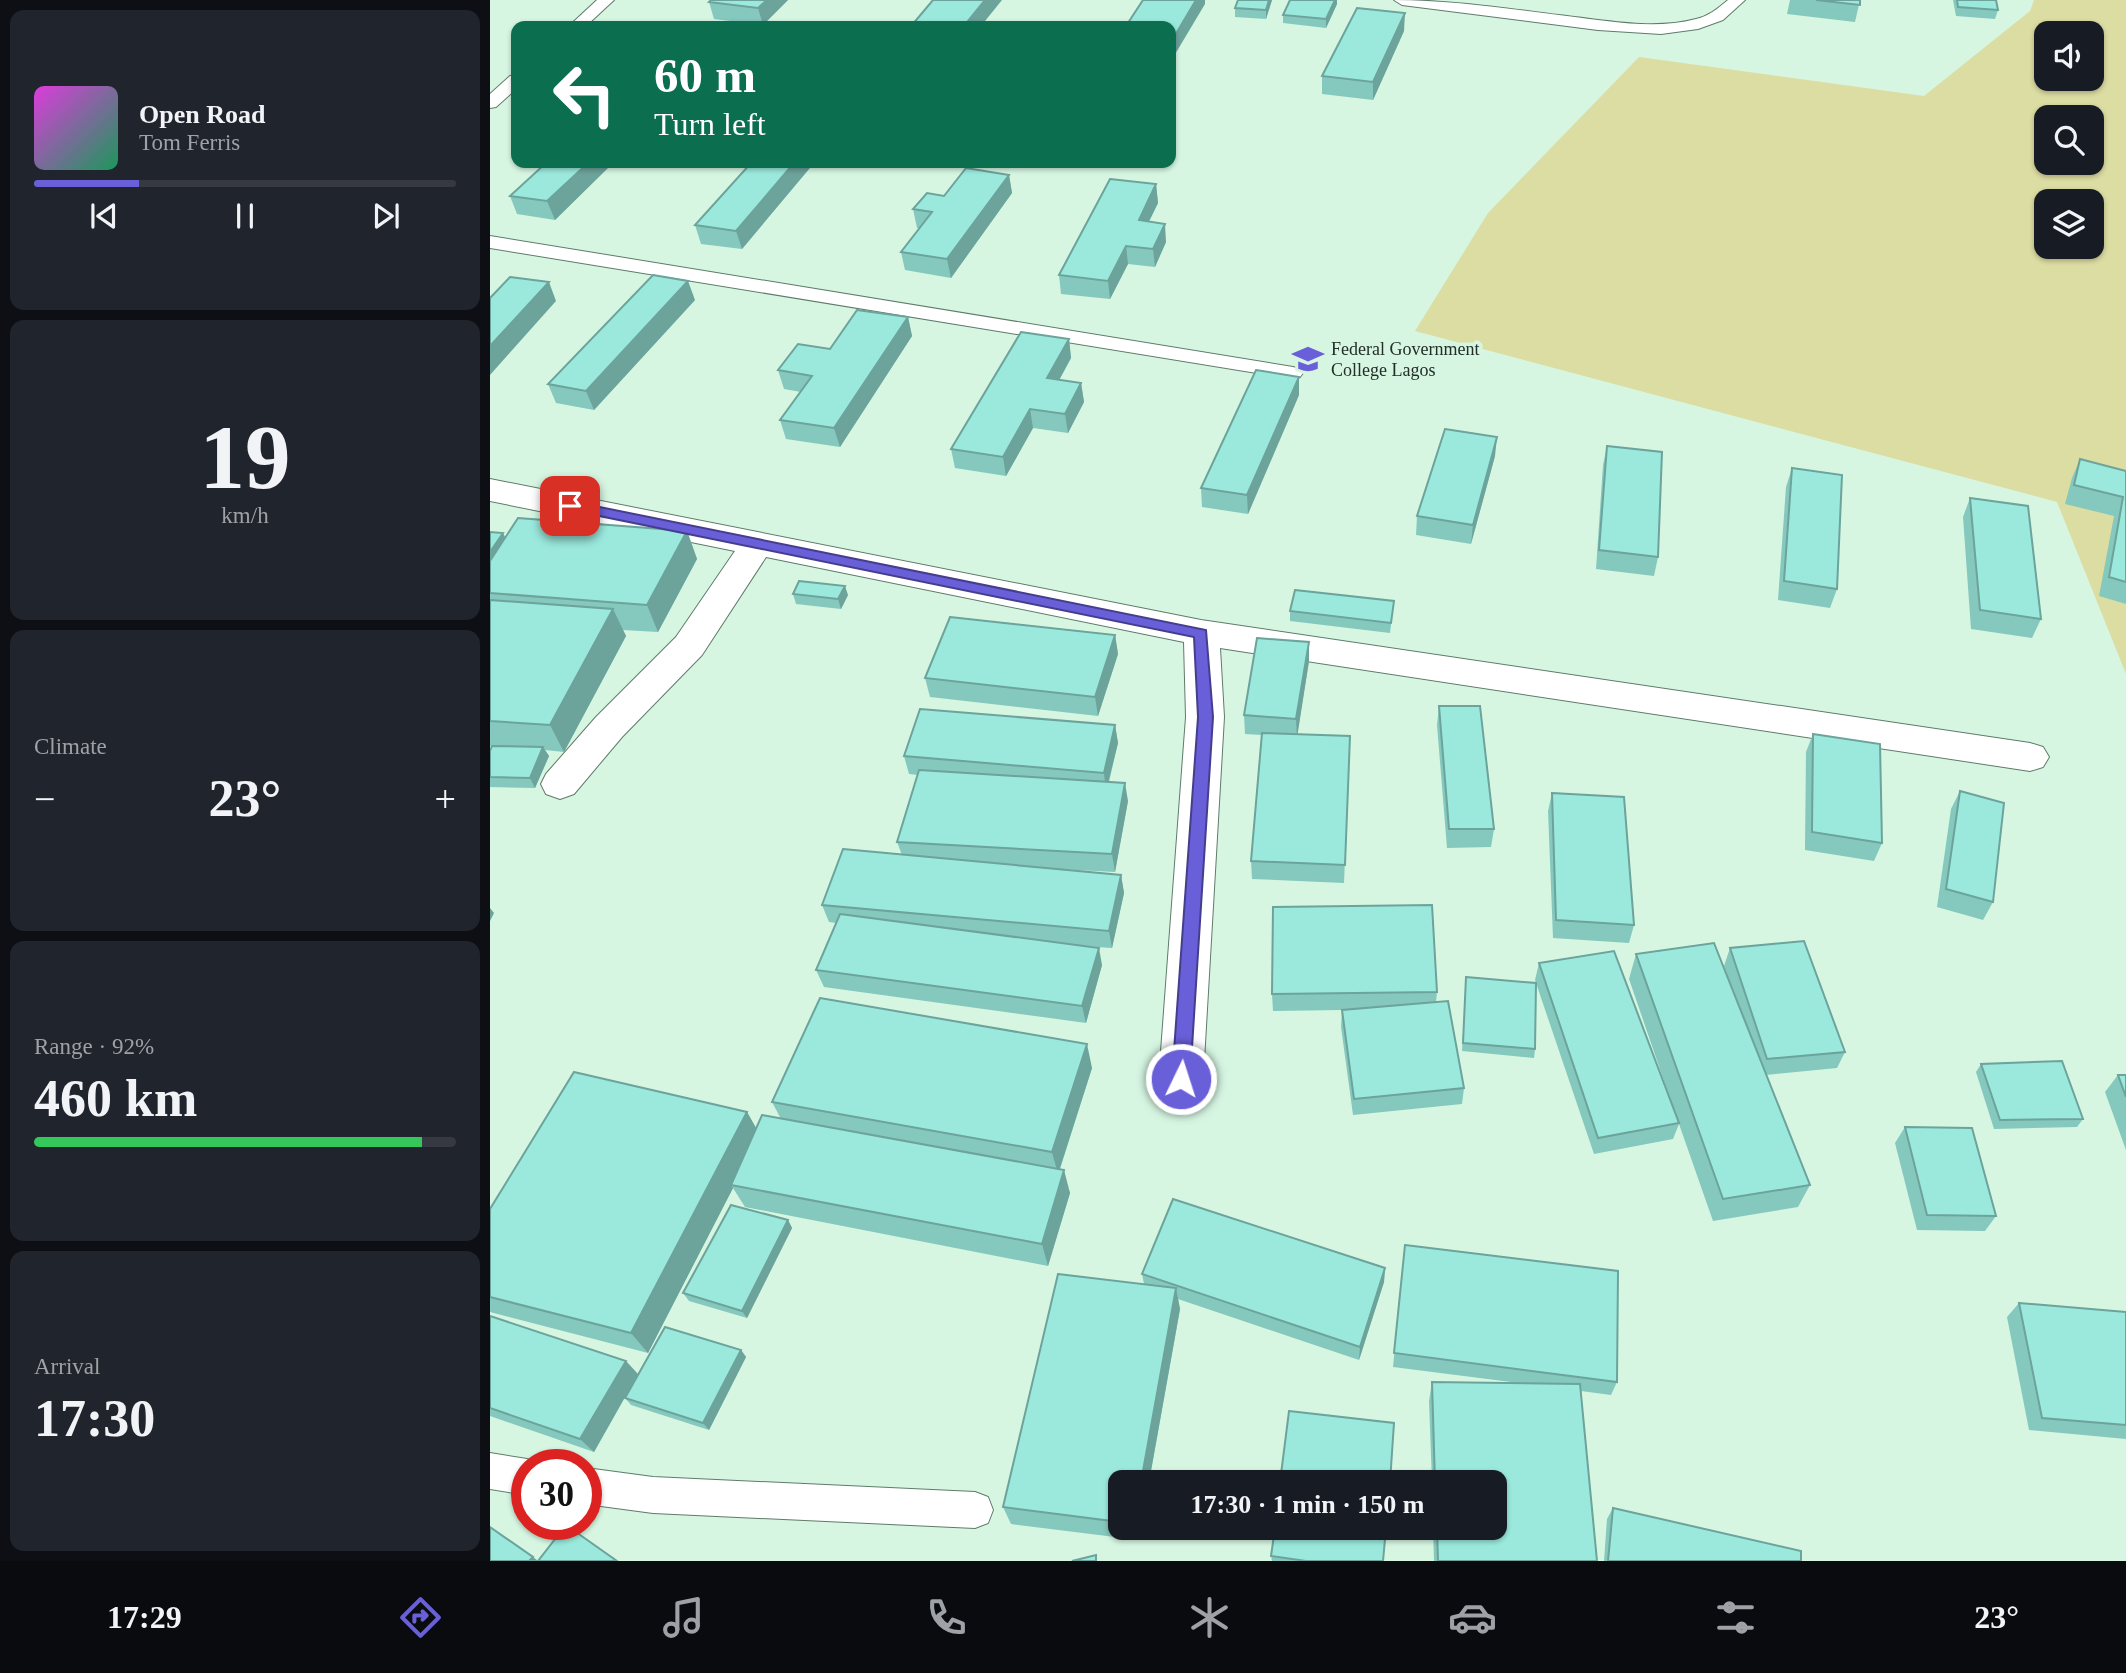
<!DOCTYPE html>
<html lang="en">
<head>
<meta charset="utf-8">
<style>
  :root { --surface:#171b24; --page:#20242c; --text:#f1f3f6; --muted:#9ea1a6; --line:#363941; --accent:#695fd9 }
  body { margin:0; font-family:"Times New Roman",serif; background:var(--page); color:var(--text); height:100vh; display:flex; flex-direction:column; font-size:26px; white-space:nowrap }
  * { box-sizing:border-box; margin:0 }
  p { font-size:23px; color:var(--muted) }
  .icon { flex:none; width:38px; height:38px; fill:none; stroke:currentColor; stroke-width:2; stroke-linecap:round; stroke-linejoin:round }
  .map { position:relative; flex:1; overflow:hidden }
  .panel { display:flex; flex-direction:column; gap:10px; padding:10px; background:#0d0f14; width:490px }
  .panel>* { flex:none }
  .top-card { position:absolute; left:21px; top:21px; width:665px; height:147px; border-radius:14px; box-shadow:0 2px 5px #0004; background:#0b6e4f; color:#fff; overflow:hidden }
  .controls { position:absolute; left:1544px; top:21px; display:grid; gap:14px }
  .controls a { display:grid; place-items:center; width:70px; height:70px; border-radius:14px; background:var(--surface); box-shadow:0 2px 5px #0004; font-size:35px }
  .speed { position:absolute; left:21px; top:1449px; display:flex; gap:14px; font-size:35px; font-weight:700; text-align:center }
  .speed>* { display:grid; place-content:center; width:91px; height:91px; border-radius:50%; background:var(--surface); box-shadow:0 2px 5px #0004; line-height:1 }
  .speed .limit { border:10px solid #d22; background:#fff; color:#111 }
  .pin { position:absolute; display:grid; place-items:center; width:60px; height:60px; color:#fff; margin:-30px; border-radius:14px; box-shadow:0 4px 10px #0006 }
  .me { position:absolute; width:77px; margin:-38px; rotate:4deg; stroke-linejoin:round; filter:drop-shadow(0 0 5px #0008) }
  .turn { display:flex; align-items:center; gap:24px; height:147px; padding:0 28px; font-size:32px }
  .turn .icon { width:91px; height:91px; stroke-width:2.5 }
  .turn b { display:block; font-size:49px; line-height:60px }
  .big { font-size:52px; font-weight:700; line-height:1.1 }
  .panel .tile { flex:1; display:flex; flex-direction:column; justify-content:center; gap:10px; min-width:0; padding:0 24px; border-radius:14px; background:var(--page) }
  .panel .dial { align-items:center; gap:0 }
  .dial b { font-size:91px; line-height:1 }
  .song { display:flex; align-items:center; gap:21px }
  .cover { width:84px; height:84px; border-radius:10px; background:linear-gradient(135deg,hsl(300 70% 55%),hsl(150 70% 35%)) }
  .played { height:7px; border-radius:4px; background:linear-gradient(90deg,var(--accent) 25%,var(--line) 25%) }
  .keys { display:flex; justify-content:space-around; direction:ltr }
  .heat { display:flex; justify-content:space-between; align-items:center; font-size:38px; direction:ltr }
  .charge { height:10px; border-radius:5px; background:linear-gradient(90deg,#34c759 92%,var(--line) 0) }
  .trip { position:absolute; left:618px; top:1470px; width:399px; height:70px; border-radius:14px; background:var(--surface); box-shadow:0 2px 5px #0004; font-weight:700; line-height:70px; text-align:center }
  .menu { display:flex; height:112px; justify-content:space-around; align-items:center; background:#090b0e; color:var(--muted) }
  .menu .icon { width:49px; height:49px }
  .menu .active { color:var(--accent) }
  .menu b { font-size:32px; color:var(--text) }
  main { display:flex; flex:1; min-height:0 }
  .map>svg:first-child { display:block }
</style>
</head>
<body>
<main>
<section class="panel">
<div class="tile">
<div class="song"><i class="cover"></i><div><b>Open Road</b><p>Tom Ferris</p></div></div>
<div class="played"></div>
<div class="keys"><svg class="icon" aria-label="previous" viewBox="0 0 24 24"><path d="M18 5L8 12l10 7zM5 5v14"/></svg><svg class="icon" aria-label="pause" viewBox="0 0 24 24"><path d="M8 5v14M16 5v14"/></svg><svg class="icon" aria-label="next" viewBox="0 0 24 24"><path d="M6 5l10 7-10 7zM19 5v14"/></svg></div>
</div>
<div class="tile dial"><b>19</b><p>km/h</p></div>
<div class="tile"><p>Climate</p>
<div class="heat"><a>−</a><b class="big">23°</b><a>+</a></div>
</div>
<div class="tile"><p>Range · 92%</p><b class="big">460 km</b><div class="charge"></div></div>
<div class="tile"><p>Arrival</p><b class="big">17:30</b></div>
</section>
<div class="map">
<svg width="1636" height="1561" viewBox="0 0 1636 1561">
  <rect width="100%" height="100%" fill="#d6f6e2"/>
  <path fill="#dcdda2" fill-rule="evenodd" d="M1544,0H1636V674L1567,502L925,331L998,213L1149,57L1434,96L1540,11ZM1556,33H1601V79H1556ZM1556,117H1601V163H1556ZM1556,201H1601V247H1556Z"/>
  <g fill="none" stroke-linecap="round" stroke-linejoin="round">
    <defs>
      <g id="lane">
        <path d="M107,0H124L96,26H79Z"/>
        <path d="M904,0C962,0 1019,9 1077,16C1118,21 1165,30 1206,19C1219,16 1227,9 1238,0H1255L1233,20L1208,29L1171,34L1108,30L912,5Z"/>
        <path d="M26,75V89L6,107L0,108V94L20,76Z"/>
        <path d="M0,236L803,367L810,369L813,373L810,377L803,379L0,248Z"/>
        <path d="M0,1453L37,1459L50,1464L37,1465V1495L0,1489Z"/>
        <path d="M96,1468L163,1477L485,1492L498,1497L503,1510L498,1523L485,1528L163,1513L96,1504Z"/>
      </g>
      <path id="street" d="M0,479L711,620L1540,743L1553,747L1559,757L1553,767L1540,771L730,648L734,717L713,1078L707,1092L691,1098L675,1092L669,1078L696,717L694,642L276,557L212,655L132,737L84,794L70,799L56,794L51,784L56,774L106,717L186,637L245,551L0,501Z"/>
    </defs>
    <use href="#lane" stroke="#5f7b6a" stroke-width="2"/>
    <use href="#street" stroke="#5f7b6a" stroke-width="2"/>
    <use href="#lane" fill="#fff" fill-rule="evenodd"/>
    <use href="#street" fill="#fff" fill-rule="evenodd"/>
  </g>
  <g fill="#85c8be">
    <path d="M298,0L273,25L224,19L219,2Z"/>
    <path d="M782,0L776,19L745,17V8Z"/>
    <path d="M1300,0H1370L1365,22L1297,14Z"/>
    <path d="M1463,0H1506L1508,10L1505,19L1466,16Z"/>
    <path d="M847,4L836,28L793,23V15Z"/>
    <path d="M914,31L883,100L832,94V76Z"/>
    <path d="M56,163H123L65,220L27,214L20,196Z"/>
    <path d="M261,163H324L252,249L211,244L205,225Z"/>
    <path d="M519,175L522,193L461,278L415,270L411,252L429,228H427L423,209L454,196Z"/>
    <path d="M666,184L668,203L659,222L676,242L665,267L638,264L620,299L571,294L569,275Z"/>
    <path d="M205,300L104,410L66,403L58,384Z"/>
    <path d="M418,317L422,336L350,447L296,439L290,420L311,392L294,389L288,370Z"/>
    <path d="M579,339L581,358L569,380L591,383L594,402L578,433L543,428L516,476L465,468L461,449Z"/>
    <path d="M809,395L758,514L712,507L711,488Z"/>
    <path d="M1117,446L1168,557L1164,576L1106,569L1113,465Z"/>
    <path d="M1005,456L981,544L926,535L927,516Z"/>
    <path d="M1590,459L1636,471V604L1609,596L1624,516L1575,504L1582,478Z"/>
    <path d="M1302,468L1347,589L1340,608L1288,600L1296,487Z"/>
    <path d="M1480,498L1551,619L1542,638L1481,629L1473,517Z"/>
    <path d="M197,531L207,559L168,632L133,630L136,636L74,752L55,750L59,756L45,788L0,787V751L3,746H0V532L15,537Z"/>
    <path d="M303,594L358,595L351,609L306,604Z"/>
    <path d="M904,601L900,633L800,621V611Z"/>
    <path d="M625,635L628,654L608,716L440,697L435,678Z"/>
    <path d="M819,661L807,735L860,736L854,883L762,879L761,861L772,735L755,734L754,715Z"/>
    <path d="M949,706L1004,829L1001,847L957,848L947,725Z"/>
    <path d="M625,725L628,743L619,782L638,801L625,872L567,869L631,875L634,893L622,948L592,946L612,965L596,1023L334,987L326,970L346,923L339,922L332,905L412,855L407,842L428,775L419,774L414,756Z"/>
    <path d="M1323,734L1392,843L1384,861L1315,850L1316,752Z"/>
    <path d="M1470,791L1503,902L1493,920L1447,907L1461,809Z"/>
    <path d="M1062,793L1144,925L1139,943L1063,938L1058,811Z"/>
    <path d="M1240,948L1355,1052L1347,1068L1276,1075L1320,1185L1308,1207L1223,1221L1189,1124L1183,1139L1104,1154L1045,980L1049,963L1184,1110L1139,979L1146,954L1239,980L1234,966Z"/>
    <path d="M976,977L1045,1049L1044,1058L972,1051Z"/>
    <path d="M947,992L946,1002L974,1088L972,1104L863,1115L851,1027L852,1010L783,1011L782,994Z"/>
    <path d="M1491,1064L1593,1119L1587,1127L1504,1129L1486,1072Z"/>
    <path d="M602,1068L570,1169L580,1193L558,1266L255,1207L243,1188L158,1353L0,1312V1209L257,1112L266,1128L291,1119L282,1102Z"/>
    <path d="M1628,1075H1636V1150L1615,1092Z"/>
    <path d="M1415,1127L1506,1216L1495,1231L1427,1230L1405,1143Z"/>
    <path d="M298,1220L302,1228L257,1318L199,1301L193,1293Z"/>
    <path d="M915,1245L1127,1382L1121,1395L1091,1391L1107,1561H944L943,1528H1004V1482H942L939,1401L942,1382L1029,1383L903,1367Z"/>
    <path d="M895,1268L894,1282L869,1360L688,1299L690,1309L659,1482H630V1528H651L649,1540L521,1524L513,1507L654,1284L652,1274Z"/>
    <path d="M1529,1303L1636,1312V1439L1539,1430L1517,1317Z"/>
    <path d="M0,1316L148,1374L104,1452L0,1416Z"/>
    <path d="M251,1350L256,1357L219,1430L141,1405L135,1398Z"/>
    <path d="M1123,1508L1311,1561H1114L1117,1519Z"/>
    <path d="M781,1556L893,1561H782Z"/>
  </g>
  <g fill="#6ca39b">
    <path d="M277,0H298L273,25L268,8Z"/>
    <path d="M495,0H512L491,26H474Z"/>
    <path d="M706,0H715V4L681,61V42Z"/>
    <path d="M779,0H782L776,19V10Z"/>
    <path d="M845,0H847V4L836,28V19Z"/>
    <path d="M915,13L914,31L883,100V82Z"/>
    <path d="M98,163H123L65,220L57,201Z"/>
    <path d="M304,163H324L252,249L246,231Z"/>
    <path d="M519,175L522,193L461,278L457,259Z"/>
    <path d="M666,184L668,203L650,239L649,220Z"/>
    <path d="M675,224L676,242L665,267L663,249Z"/>
    <path d="M636,246L638,264L620,299L618,281Z"/>
    <path d="M198,281L205,300L104,410L96,391Z"/>
    <path d="M59,282L66,301L0,375V346Z"/>
    <path d="M418,317L422,336L350,447L344,428Z"/>
    <path d="M579,339L581,358L560,397L557,378Z"/>
    <path d="M809,377V395L758,514L757,495Z"/>
    <path d="M591,383L594,402L578,433L575,414Z"/>
    <path d="M540,409L543,428L516,476L513,457Z"/>
    <path d="M1007,437L1005,456L981,544L983,525Z"/>
    <path d="M197,531L207,559L168,632L157,605Z"/>
    <path d="M13,533L23,552L0,586V552Z"/>
    <path d="M355,586L358,595L351,609L348,599Z"/>
    <path d="M123,609L136,636L74,752L60,725Z"/>
    <path d="M625,635L628,654L608,716L605,697Z"/>
    <path d="M819,642V661L807,738L806,719Z"/>
    <path d="M625,725L628,743L616,791L614,773Z"/>
    <path d="M53,747L59,756L45,788L40,778Z"/>
    <path d="M635,783L638,801L625,872L622,854Z"/>
    <path d="M631,875L634,893L622,948L619,931Z"/>
    <path d="M0,908L4,913L0,921Z"/>
    <path d="M609,948L612,965L596,1023L592,1006Z"/>
    <path d="M597,1044L602,1068L568,1174L562,1152Z"/>
    <path d="M257,1112L270,1135L241,1185L243,1188L158,1353L141,1333Z"/>
    <path d="M574,1170L580,1193L558,1266L552,1244Z"/>
    <path d="M298,1220L302,1228L257,1318L252,1311Z"/>
    <path d="M895,1268L894,1282L869,1360L870,1347Z"/>
    <path d="M686,1288L690,1309L659,1482H651Z"/>
    <path d="M251,1350L256,1357L219,1430L213,1423Z"/>
    <path d="M136,1361L148,1374L104,1452L90,1439Z"/>
    <path d="M645,1528H651L649,1540Z"/>
    <path d="M43,1557L48,1561H39Z"/>
  </g>
  <g fill="#9be9dd" stroke="#6ca39b" stroke-width="2">
    <path d="M221,0H277L268,8L219,2Z"/>
    <path d="M443,0H495L474,26H436L422,25Z"/>
    <path d="M653,0H706L681,42V26H636Z"/>
    <path d="M748,0H779L776,10L745,8Z"/>
    <path d="M800,0H845L836,19L793,15Z"/>
    <path d="M1326,0H1370V5Z"/>
    <path d="M1467,0H1506L1508,10L1468,7Z"/>
    <path d="M867,8L915,13L883,82L832,76Z"/>
    <path d="M56,163H98L57,201L20,196Z"/>
    <path d="M261,163H304L246,231L205,225Z"/>
    <path d="M476,168L519,175L457,259L411,252L442,212L423,209L437,193L454,196Z"/>
    <path d="M620,179L666,184L649,220L675,224L663,249L636,246L618,281L569,275Z"/>
    <path d="M163,275L198,281L96,391L58,384Z"/>
    <path d="M20,277L59,282L0,346V298Z"/>
    <path d="M367,310L418,317L344,428L290,420L322,376L288,370L308,344L340,349Z"/>
    <path d="M531,332L579,339L557,378L591,383L575,414L540,409L513,457L461,449Z"/>
    <path d="M766,370L809,377L757,495L711,488Z"/>
    <path d="M955,429L1007,437L983,525L927,516Z"/>
    <path d="M1117,446L1172,452L1168,557L1109,550Z"/>
    <path d="M1590,459L1636,471V582L1619,577L1633,497L1584,485Z"/>
    <path d="M1302,468L1352,475L1347,589L1294,581Z"/>
    <path d="M1480,498L1538,506L1551,619L1490,610Z"/>
    <path d="M28,518L197,531L157,605L0,593V561Z"/>
    <path d="M0,532L13,533L0,552Z"/>
    <path d="M309,581L355,586L348,599L303,594Z"/>
    <path d="M805,590L904,601L901,623L800,611Z"/>
    <path d="M0,600L123,609L60,725L0,721Z"/>
    <path d="M460,617L625,635L605,697L435,678Z"/>
    <path d="M767,638L819,642L806,719L754,715Z"/>
    <path d="M949,706H990L1004,829H959Z"/>
    <path d="M430,709L625,725L614,773L414,756Z"/>
    <path d="M772,733L860,736L855,865L761,861Z"/>
    <path d="M1323,734L1390,744L1392,843L1322,832Z"/>
    <path d="M2,746L53,747L40,778L0,777V751Z"/>
    <path d="M429,770L635,783L622,854L407,842Z"/>
    <path d="M1470,791L1514,803L1503,902L1456,889Z"/>
    <path d="M1062,793L1134,797L1144,925L1066,920Z"/>
    <path d="M353,849L631,875L619,931L332,905Z"/>
    <path d="M942,905L947,992L782,994L783,907Z"/>
    <path d="M350,914L609,948L592,1006L326,970Z"/>
    <path d="M1314,941L1355,1052L1277,1059L1240,948Z"/>
    <path d="M1224,943L1320,1185L1233,1199L1146,954Z"/>
    <path d="M1124,951L1189,1123L1108,1138L1049,963Z"/>
    <path d="M976,977L1046,983L1045,1049L973,1043Z"/>
    <path d="M330,998L597,1044L562,1152L282,1102Z"/>
    <path d="M958,1001L974,1088L864,1099L852,1010Z"/>
    <path d="M1572,1061L1593,1119L1510,1120L1491,1064Z"/>
    <path d="M84,1072L257,1112L141,1333L0,1297V1209Z"/>
    <path d="M1628,1075H1636V1097Z"/>
    <path d="M272,1115L574,1170L552,1244L241,1185Z"/>
    <path d="M1415,1127L1482,1128L1506,1216L1437,1215Z"/>
    <path d="M683,1199L895,1268L870,1347L652,1274Z"/>
    <path d="M241,1205L298,1220L252,1311L193,1293Z"/>
    <path d="M915,1245L1128,1271L1127,1382L904,1353Z"/>
    <path d="M568,1274L686,1288L651,1482H630V1522L513,1507Z"/>
    <path d="M1529,1303L1636,1312V1425L1552,1418Z"/>
    <path d="M0,1316L136,1361L90,1439L0,1408Z"/>
    <path d="M175,1327L251,1350L213,1423L135,1398Z"/>
    <path d="M942,1382L1090,1384L1107,1561H948L947,1528H1004V1482H945Z"/>
    <path d="M799,1411L904,1423L900,1482H790Z"/>
    <path d="M1123,1508L1311,1551V1561H1118Z"/>
    <path d="M76,1525L127,1561H48Z"/>
    <path d="M0,1527L43,1557L39,1561H0Z"/>
    <path d="M785,1528H896L893,1561H816L781,1556Z"/>
    <path d="M606,1555V1561H582Z"/>
  </g>
  <path fill="#695fd9" stroke="#443e8d" stroke-width="2" d="M80,501L716,630L723,717L700,1079L698,1084L691,1087L685,1084L682,1079L708,717L704,637L75,509L73,506Z"/>
  <defs>
    <symbol id="school-bare" viewBox="-9 -9 18 18"><path d="M0-5L7-2L0 1L-7-2ZM-4 1L0 2.5L4 1V4Q0 6-4 4Z" fill="#695fd9" stroke="#d6f6e2" stroke-width="2.5" paint-order="stroke"/></symbol>
  </defs>
  <g fill-rule="evenodd">
    <use href="#school-bare" x="796" y="337" width="44" height="44"/>
  </g>
  <g text-anchor="middle" stroke-width="7" stroke-linejoin="round" paint-order="stroke">
    <g font-size="18" fill="#222e27" stroke="#d6f6e2" text-anchor="start">
      <text x="841" y="355">Federal Government<tspan x="841" dy="21">College Lagos</tspan></text>
    </g>
  </g>
</svg>
<div class="controls">
<a><svg class="icon" aria-label="sound" viewBox="0 0 24 24"><path d="M4 9h4l5-4v14l-5-4H4zM17 9q2 3 0 6"/></svg></a>
<a><svg class="icon" aria-label="search" viewBox="0 0 24 24"><circle cx="10" cy="10" r="6"/><path d="M15 15l6 6"/></svg></a>
<a><svg class="icon" aria-label="layers" viewBox="0 0 24 24"><path d="M12 4l9 5-9 5-9-5zM3 14l9 5 9-5"/></svg></a>
</div>
<div class="speed"><div class="limit">30</div></div>
<div class="pin" style="left:80px;top:506px;background:#d93025"><svg class="icon" aria-label="arrive" viewBox="0 0 24 24"><path d="M6 21V4h12l-3 4 3 4H6"/></svg></div>
<svg class="me" style="left:691px;top:1079px" viewBox="-20 -20 40 40"><circle r="17" fill="#695fd9" stroke="#fff" stroke-width="3"/><path d="M0-11L8 9 0 5-8 9z" fill="#fff"/></svg>
<div class="trip">17:30 · 1 min · 150 m</div>
<div class="top-card">
<div class="turn"><svg class="icon" aria-label="left" viewBox="0 0 24 24"><path d="M17 20v-9H6M10 6l-5 5 5 5"/></svg><div><b>60 m</b>Turn left</div></div>
</div>
</div>
</main>
<nav class="menu">
<b>17:29</b>
<svg class="icon active" aria-label="directions" viewBox="0 0 24 24"><path d="M12 3l9 9-9 9-9-9zM9 14v-3h6M13 9l2 2-2 2"/></svg>
<svg class="icon" aria-label="music" viewBox="0 0 24 24"><path d="M9 18V5l10-2v13"/><circle cx="6" cy="18" r="3"/><circle cx="16" cy="16" r="3"/></svg>
<svg class="icon" aria-label="phone" viewBox="0 0 24 24"><path d="M5 4h4l2 5-3 2q2 4 5 5l2-3 5 2v4C11 20 4 13 5 4z"/></svg>
<svg class="icon" aria-label="climate" viewBox="0 0 24 24"><path d="M12 3v18M4 7l16 10M4 17L20 7"/></svg>
<svg class="icon" aria-label="car" viewBox="0 0 24 24"><path d="M5 17H2v-5l4-1 3-4h7l3 4 3 1v5h-3M9 17h6M6 11h13"/><circle cx="7" cy="17" r="2"/><circle cx="17" cy="17" r="2"/></svg>
<svg class="icon" aria-label="filters" viewBox="0 0 24 24"><path d="M4 7h16M4 17h16"/><circle cx="9" cy="7" r="2"/><circle cx="15" cy="17" r="2"/></svg>
<b>23°</b>
</nav>
</body>
</html>
